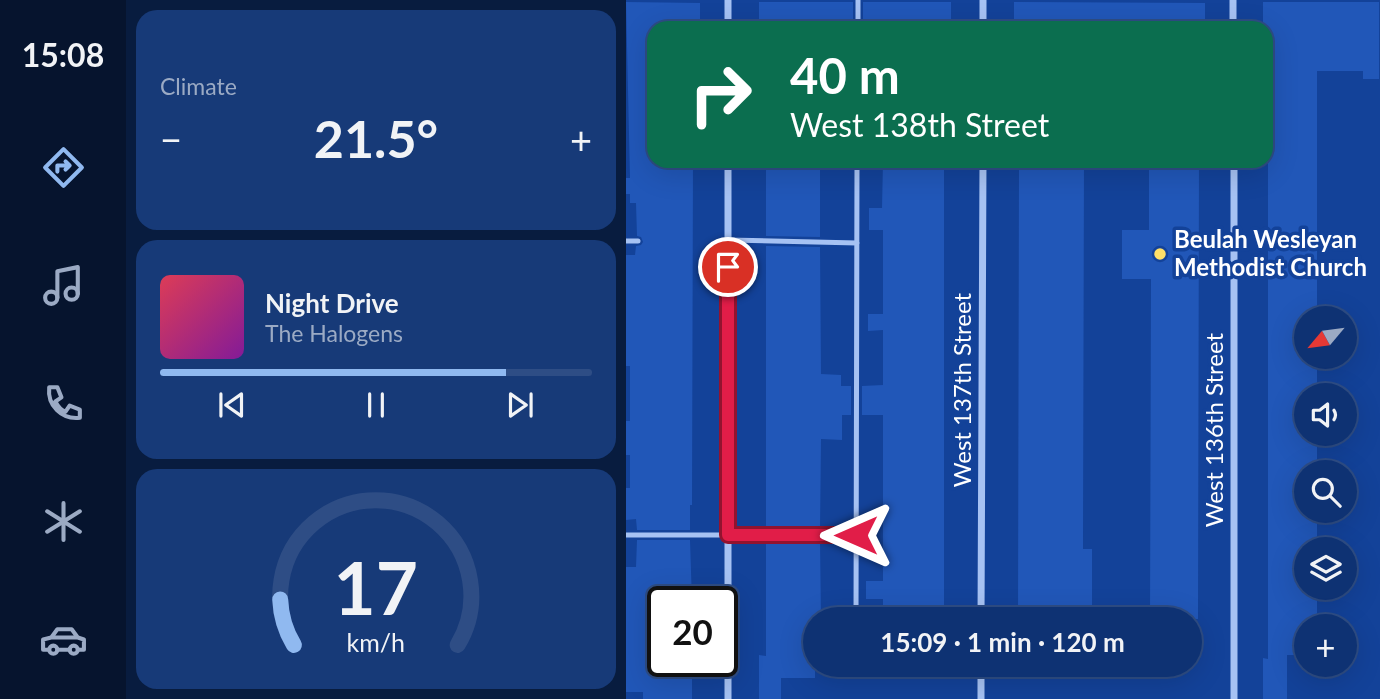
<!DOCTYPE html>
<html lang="en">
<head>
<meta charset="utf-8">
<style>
  :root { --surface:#0e3273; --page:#173a78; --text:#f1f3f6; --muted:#9baac4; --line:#2e4d85; --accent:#90b9f0 }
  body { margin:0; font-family:Lato,sans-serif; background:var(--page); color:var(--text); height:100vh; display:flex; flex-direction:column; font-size:26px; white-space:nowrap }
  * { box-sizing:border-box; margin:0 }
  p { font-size:23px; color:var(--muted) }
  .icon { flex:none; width:38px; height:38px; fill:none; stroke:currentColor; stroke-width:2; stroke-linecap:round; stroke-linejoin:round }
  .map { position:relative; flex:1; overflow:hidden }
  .drawer { display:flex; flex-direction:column; gap:10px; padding:10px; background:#081c3f; width:500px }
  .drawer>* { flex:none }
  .guide { position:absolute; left:21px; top:21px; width:626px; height:147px; border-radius:21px; box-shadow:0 7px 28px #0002,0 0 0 2px var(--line); background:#0b6e4f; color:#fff; overflow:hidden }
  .needle { width:46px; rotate:241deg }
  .fabs { position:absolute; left:668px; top:306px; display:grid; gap:14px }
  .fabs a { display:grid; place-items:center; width:63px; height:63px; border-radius:50%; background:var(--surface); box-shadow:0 7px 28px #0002,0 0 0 2px var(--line); font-size:35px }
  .speed { position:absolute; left:21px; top:586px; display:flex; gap:14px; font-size:35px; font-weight:700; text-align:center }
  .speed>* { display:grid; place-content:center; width:91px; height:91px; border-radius:50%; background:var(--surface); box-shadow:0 7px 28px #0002,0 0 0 2px var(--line); line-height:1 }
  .speed .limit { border:4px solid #111; border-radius:10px; background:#fff; color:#111 }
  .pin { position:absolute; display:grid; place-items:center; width:60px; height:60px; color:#fff; margin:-30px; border:4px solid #fff; border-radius:50%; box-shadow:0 2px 7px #0007 }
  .me { position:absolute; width:77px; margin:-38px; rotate:270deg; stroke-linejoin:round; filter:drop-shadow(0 0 5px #0008) }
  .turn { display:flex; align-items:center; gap:24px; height:147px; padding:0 28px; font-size:32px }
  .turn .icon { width:91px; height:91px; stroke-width:2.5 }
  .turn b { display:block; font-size:49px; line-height:60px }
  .big { font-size:52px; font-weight:700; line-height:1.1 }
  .drawer .tile { flex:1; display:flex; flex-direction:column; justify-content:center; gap:10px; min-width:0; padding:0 24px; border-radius:21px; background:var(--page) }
  .drawer .dial { align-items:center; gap:0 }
  .dial svg { height:182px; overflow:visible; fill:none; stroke:var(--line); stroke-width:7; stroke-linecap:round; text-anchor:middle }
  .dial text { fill:var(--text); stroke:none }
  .song { display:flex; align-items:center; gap:21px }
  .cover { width:84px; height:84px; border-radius:10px; background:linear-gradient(135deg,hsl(350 70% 55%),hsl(290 70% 35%)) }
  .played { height:7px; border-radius:4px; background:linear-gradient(90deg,var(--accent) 80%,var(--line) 80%) }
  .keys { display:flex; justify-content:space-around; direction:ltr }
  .heat { display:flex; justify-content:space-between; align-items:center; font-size:38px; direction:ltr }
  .trip { position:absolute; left:177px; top:607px; width:399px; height:70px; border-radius:35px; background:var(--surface); box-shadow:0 7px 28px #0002,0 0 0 2px var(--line); font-weight:700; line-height:70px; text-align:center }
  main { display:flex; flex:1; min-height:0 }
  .menu { display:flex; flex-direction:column; width:126px; justify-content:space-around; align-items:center; background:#06142e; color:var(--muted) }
  .menu .icon { width:49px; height:49px }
  .menu .current { color:var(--accent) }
  .menu b { font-size:32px; color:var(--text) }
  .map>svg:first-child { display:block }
</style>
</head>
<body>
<main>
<nav class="menu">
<b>15:08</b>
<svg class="icon current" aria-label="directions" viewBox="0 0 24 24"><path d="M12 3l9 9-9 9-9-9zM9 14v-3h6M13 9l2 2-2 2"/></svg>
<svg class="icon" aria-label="music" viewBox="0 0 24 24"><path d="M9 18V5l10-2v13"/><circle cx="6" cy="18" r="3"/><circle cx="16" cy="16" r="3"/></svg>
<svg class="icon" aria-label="phone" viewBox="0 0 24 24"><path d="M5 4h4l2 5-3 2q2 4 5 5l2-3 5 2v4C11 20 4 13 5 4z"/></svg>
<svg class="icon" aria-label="climate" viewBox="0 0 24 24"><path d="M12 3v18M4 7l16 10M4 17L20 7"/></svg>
<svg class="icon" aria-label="car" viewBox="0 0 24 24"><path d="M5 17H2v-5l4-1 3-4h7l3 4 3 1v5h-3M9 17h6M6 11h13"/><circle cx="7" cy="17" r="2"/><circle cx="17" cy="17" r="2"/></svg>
</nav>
<section class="drawer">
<div class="tile"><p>Climate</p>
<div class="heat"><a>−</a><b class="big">21.5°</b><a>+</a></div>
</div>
<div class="tile">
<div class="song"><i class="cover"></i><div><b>Night Drive</b><p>The Halogens</p></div></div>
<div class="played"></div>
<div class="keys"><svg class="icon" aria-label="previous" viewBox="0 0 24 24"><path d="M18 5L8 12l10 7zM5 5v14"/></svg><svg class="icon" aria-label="pause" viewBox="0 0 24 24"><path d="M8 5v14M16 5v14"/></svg><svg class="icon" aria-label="next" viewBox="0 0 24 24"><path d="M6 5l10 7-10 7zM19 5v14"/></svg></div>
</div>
<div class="tile dial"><svg viewBox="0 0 100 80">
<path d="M14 69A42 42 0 1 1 86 69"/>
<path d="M14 69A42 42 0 0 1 8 49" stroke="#90b9f0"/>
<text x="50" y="56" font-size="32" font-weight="700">17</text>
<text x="50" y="72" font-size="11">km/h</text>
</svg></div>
</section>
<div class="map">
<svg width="754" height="699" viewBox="0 0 754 699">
  <rect width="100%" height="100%" fill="#134299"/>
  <g fill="#2157b8">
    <path d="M0,2L74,3V28H28V161H67L66,505H64V530H11L10,519L0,520V488H4V455H0V421H4V366H0V255H9L10,246L15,245L17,242L15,237L11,236L10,203H4V194H0V178H4Z"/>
    <rect x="133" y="2" width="94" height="26"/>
    <rect x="237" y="2" width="88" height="26"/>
    <path d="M388,2L579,3V28H388Z"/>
    <path d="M637,2H753V79H737V71H691V318H681V357H691V396H681V434H691V472H681V511H691V550H681V588H691V626H681V655H661V699H637V658L642,659V101L640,28H637Z"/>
    <path d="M140,161H194V237L140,236Z"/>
    <path d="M270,161H318V620H257V599H240V581H257V415H236V386L257,385V330L242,331V314H257V230H243V208H256L257,162Z"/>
    <path d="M393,161H458L457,539V549H466V620H392Z"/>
    <path d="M523,161H573L572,619L524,620L525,279H496V230H523Z"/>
    <path d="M140,246L194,247L195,374L215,375V386H225V415H216V440L195,439L194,530H140Z"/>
    <path d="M11,540H64L66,602H37V662H66V699H17V692H0V567H10Z"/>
    <path d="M140,540H194L195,620H189V678H155V699H133V655L140,656Z"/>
  </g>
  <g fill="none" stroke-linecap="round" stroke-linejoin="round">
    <g stroke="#a6c2f3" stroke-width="5">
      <path d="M232,28V0"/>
      <path d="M102,240L231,243"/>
      <path d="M0,241H12"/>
      <path d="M0,535H230"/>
      <path d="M230,620L231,161"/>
      <path d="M247,665L355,668"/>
    </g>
    <g stroke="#a6c2f3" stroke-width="7">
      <path d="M607,0V28"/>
      <path d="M102,28V0"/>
      <path d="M357,28V0"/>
      <path d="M608,161V699"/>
      <path d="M355,620L357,161"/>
      <path d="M102,699V161"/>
      <path d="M355,699V665"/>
    </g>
  </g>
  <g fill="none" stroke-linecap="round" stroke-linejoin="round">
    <defs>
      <path id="route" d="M102,267V535H230"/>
    </defs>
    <use href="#route" stroke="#92132f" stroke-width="18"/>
    <use href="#route" stroke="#e11d48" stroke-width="12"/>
  </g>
  <circle fill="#ffe068" stroke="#134299" stroke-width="2.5" cx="534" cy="254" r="7"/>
  <g text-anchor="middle" stroke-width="7" stroke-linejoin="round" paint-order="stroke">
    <g font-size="24" font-weight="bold" fill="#fff" stroke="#134299" text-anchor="start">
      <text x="548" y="248">Beulah Wesleyan<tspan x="548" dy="28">Methodist Church</tspan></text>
    </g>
    <g font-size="24" fill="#fff" stroke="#134299">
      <text transform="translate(337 390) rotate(-90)" y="8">West 137th Street</text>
      <text transform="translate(589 430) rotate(-90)" y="8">West 136th Street</text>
    </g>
  </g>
</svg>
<div class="fabs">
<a><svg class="needle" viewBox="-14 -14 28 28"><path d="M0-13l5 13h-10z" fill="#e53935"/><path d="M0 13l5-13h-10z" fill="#9baac4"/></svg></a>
<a><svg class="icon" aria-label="sound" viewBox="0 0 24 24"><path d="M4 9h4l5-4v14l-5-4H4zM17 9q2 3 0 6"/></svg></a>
<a><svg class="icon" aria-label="search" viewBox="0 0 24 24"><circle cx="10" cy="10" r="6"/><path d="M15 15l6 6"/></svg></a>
<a><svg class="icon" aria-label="layers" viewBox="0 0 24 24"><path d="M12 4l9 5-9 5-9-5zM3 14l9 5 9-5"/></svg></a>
<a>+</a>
</div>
<div class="speed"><div class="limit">20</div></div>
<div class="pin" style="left:102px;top:267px;background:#d93025"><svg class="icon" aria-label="arrive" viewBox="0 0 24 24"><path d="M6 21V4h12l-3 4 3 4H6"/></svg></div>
<svg class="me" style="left:230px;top:535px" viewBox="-20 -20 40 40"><path d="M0-17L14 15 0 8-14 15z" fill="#e11d48" stroke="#fff" stroke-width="4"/></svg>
<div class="trip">15:09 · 1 min · 120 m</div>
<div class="guide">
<div class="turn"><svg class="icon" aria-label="right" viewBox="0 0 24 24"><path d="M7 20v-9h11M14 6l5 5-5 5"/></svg><div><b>40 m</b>West 138th Street</div></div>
</div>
</div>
</main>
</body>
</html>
